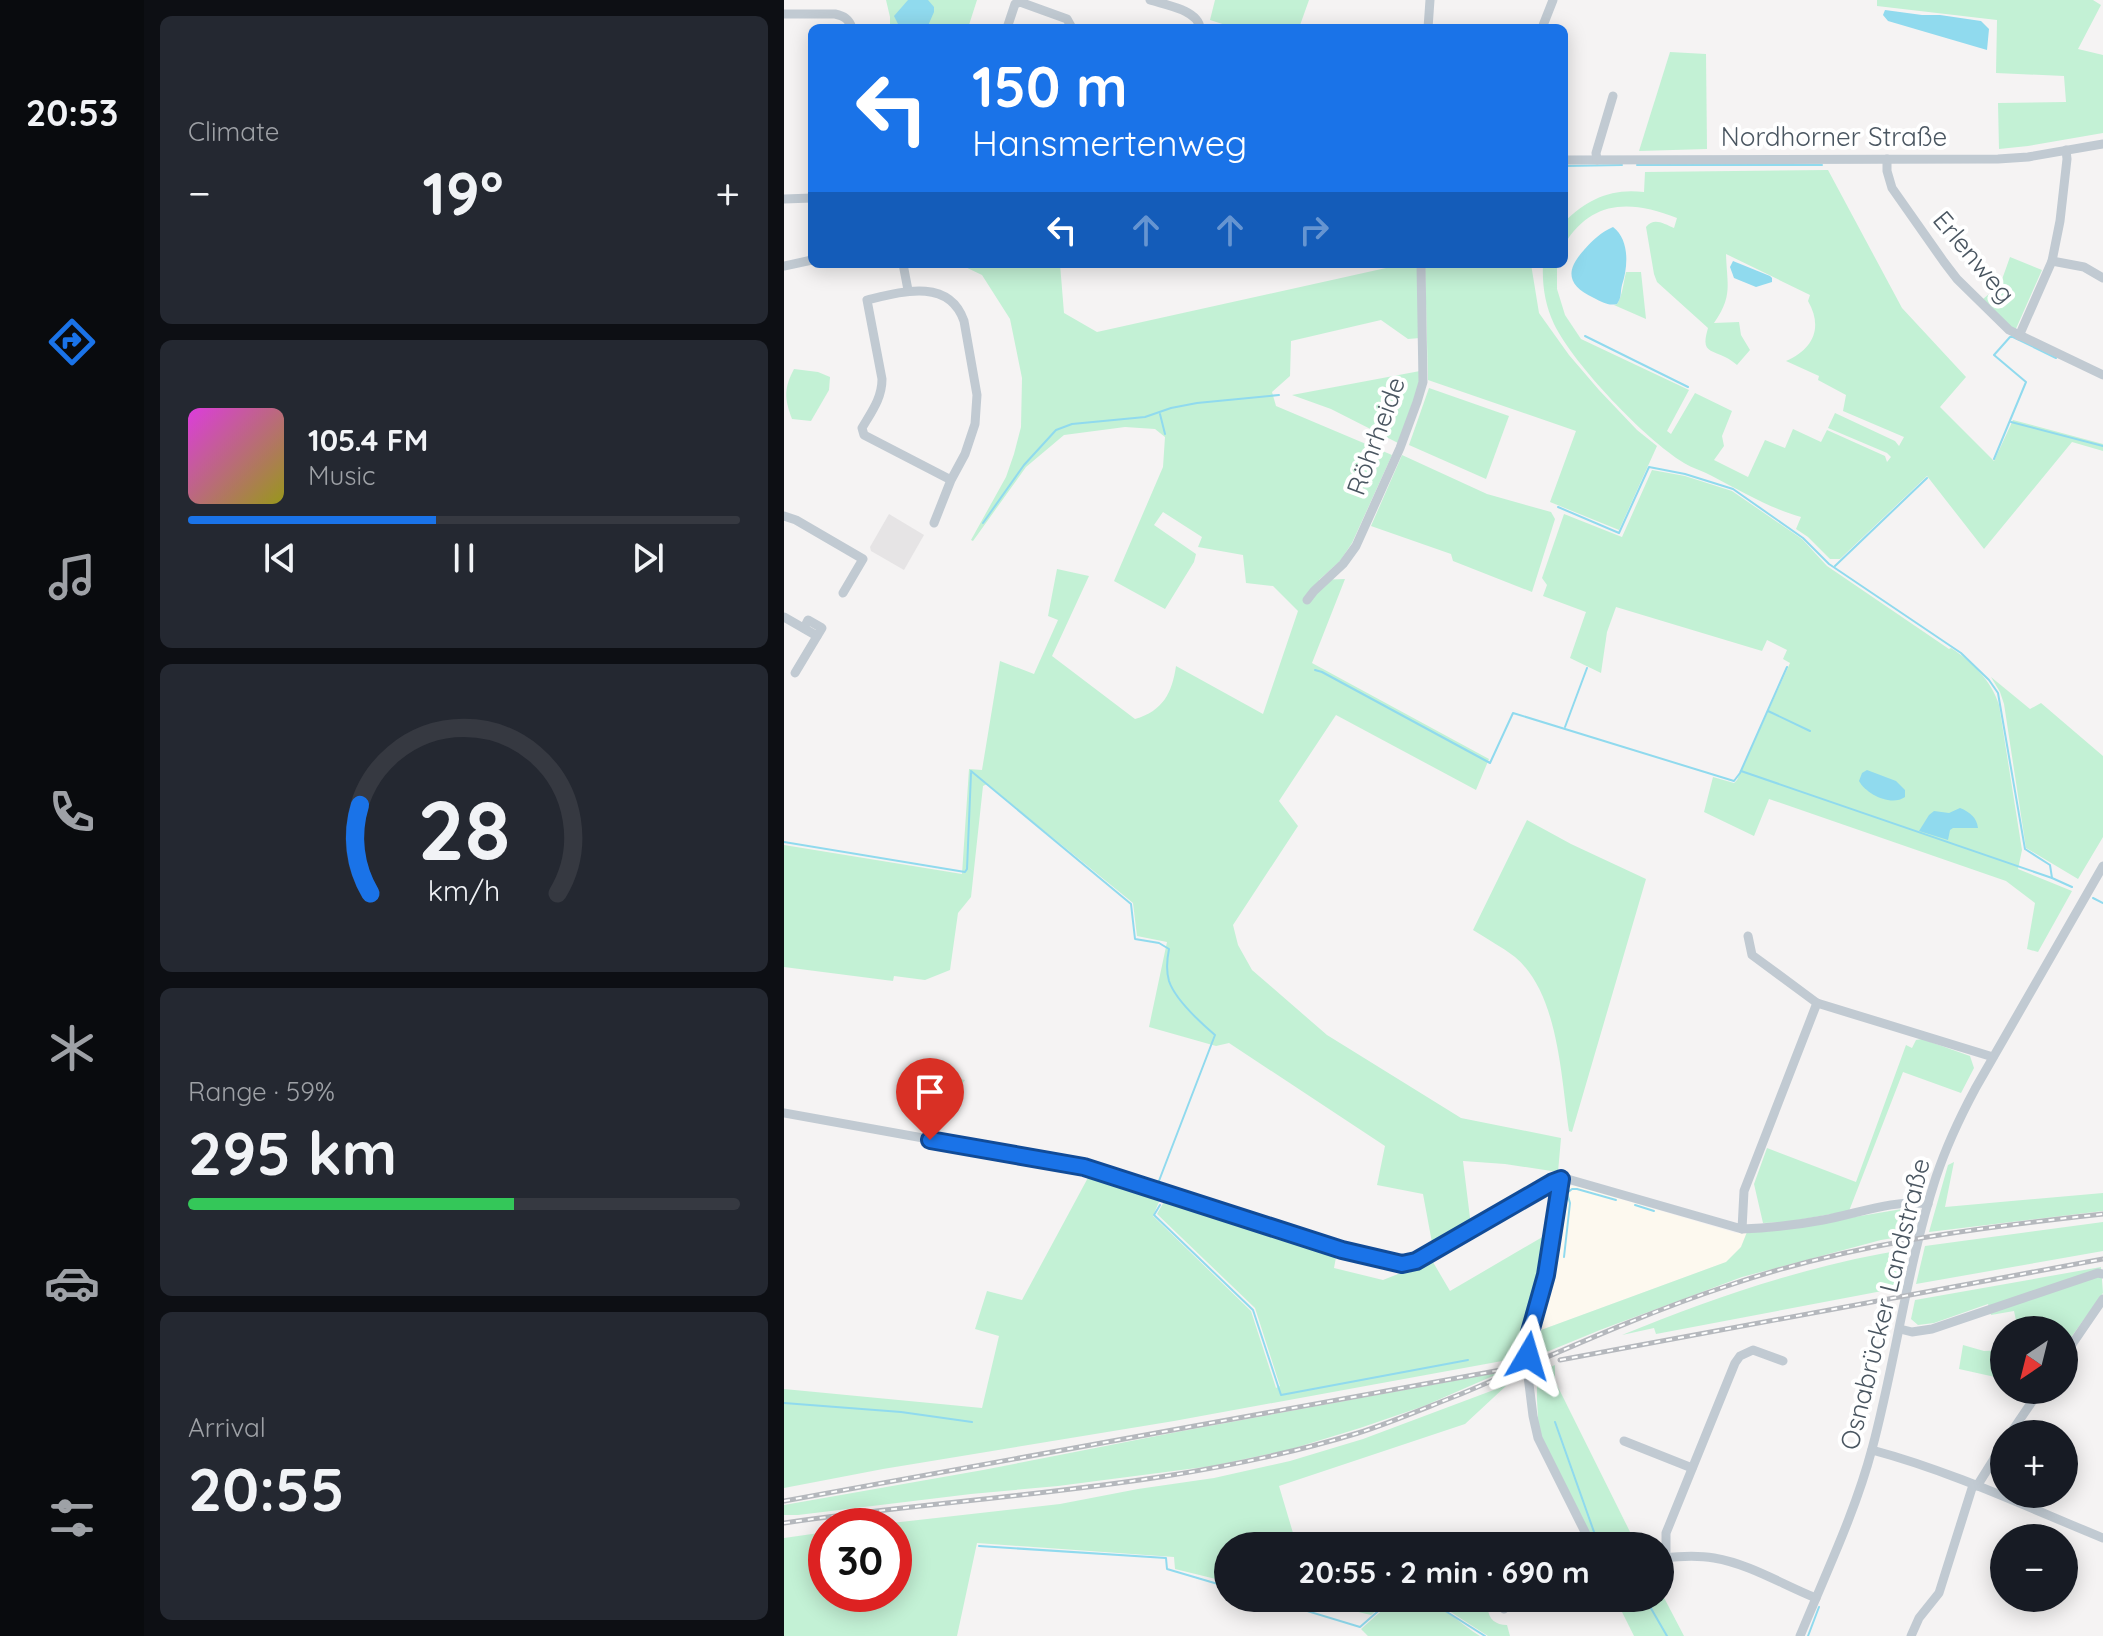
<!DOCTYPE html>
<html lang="en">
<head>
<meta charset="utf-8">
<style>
  :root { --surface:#171b24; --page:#242831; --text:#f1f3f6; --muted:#9ea1a6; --line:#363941; --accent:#1a73e8 }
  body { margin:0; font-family:Quicksand,sans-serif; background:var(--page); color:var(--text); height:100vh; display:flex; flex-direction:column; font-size:30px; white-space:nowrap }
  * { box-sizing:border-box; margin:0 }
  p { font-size:26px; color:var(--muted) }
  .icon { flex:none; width:44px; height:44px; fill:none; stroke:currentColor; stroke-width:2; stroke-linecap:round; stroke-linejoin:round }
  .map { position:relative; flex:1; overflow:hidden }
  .side { display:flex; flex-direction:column; gap:16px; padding:16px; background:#0d0f14; width:640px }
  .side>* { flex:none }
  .guide { position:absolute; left:24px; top:24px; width:760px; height:244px; border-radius:12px; box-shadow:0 4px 20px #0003; background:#1a73e8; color:#fff; overflow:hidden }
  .needle { width:52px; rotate:215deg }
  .buttons { position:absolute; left:1206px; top:1316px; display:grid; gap:16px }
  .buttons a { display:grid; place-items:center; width:88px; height:88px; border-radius:50%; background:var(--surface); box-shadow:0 4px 20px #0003; font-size:40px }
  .speed { position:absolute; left:24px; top:1508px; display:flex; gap:16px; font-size:40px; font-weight:700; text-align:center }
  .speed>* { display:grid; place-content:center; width:104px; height:104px; border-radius:50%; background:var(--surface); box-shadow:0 4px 20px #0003; line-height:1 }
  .speed .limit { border:12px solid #d22; background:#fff; color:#111 }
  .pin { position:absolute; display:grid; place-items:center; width:68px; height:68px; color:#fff; margin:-82px -34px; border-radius:50% 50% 50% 0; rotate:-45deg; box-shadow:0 0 8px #0007 }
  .pin .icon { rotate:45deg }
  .me { position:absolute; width:88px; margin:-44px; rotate:7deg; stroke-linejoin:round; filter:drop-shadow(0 0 6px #0008) }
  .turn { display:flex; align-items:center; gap:28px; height:168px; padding:0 32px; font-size:36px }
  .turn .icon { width:104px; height:104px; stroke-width:2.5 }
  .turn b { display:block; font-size:56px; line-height:68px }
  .lanes { display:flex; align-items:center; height:76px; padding:0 32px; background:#0003; justify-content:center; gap:40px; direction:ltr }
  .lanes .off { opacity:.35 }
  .big { font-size:60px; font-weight:700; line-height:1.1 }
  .side .tile { flex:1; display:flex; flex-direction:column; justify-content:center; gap:12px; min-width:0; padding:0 28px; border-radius:12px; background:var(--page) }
  .side .dial { align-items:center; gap:0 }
  .dial svg { height:208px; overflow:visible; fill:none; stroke:var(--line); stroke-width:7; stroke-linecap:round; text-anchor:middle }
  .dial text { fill:var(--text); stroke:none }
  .song { display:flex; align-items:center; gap:24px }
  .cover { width:96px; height:96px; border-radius:12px; background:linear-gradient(135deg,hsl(300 70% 55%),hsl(60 70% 35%)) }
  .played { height:8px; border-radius:4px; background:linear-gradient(90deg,var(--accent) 45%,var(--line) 45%) }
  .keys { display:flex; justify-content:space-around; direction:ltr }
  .heat { display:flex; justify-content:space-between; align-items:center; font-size:44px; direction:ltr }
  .charge { height:12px; border-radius:6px; background:linear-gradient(90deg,#34c759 59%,var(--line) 0) }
  .trip { position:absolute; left:430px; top:1532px; width:460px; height:80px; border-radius:40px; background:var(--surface); box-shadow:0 4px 20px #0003; font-weight:700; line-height:80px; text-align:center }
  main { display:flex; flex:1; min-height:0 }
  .tab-bar { display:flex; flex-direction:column; width:144px; justify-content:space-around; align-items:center; background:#090b0e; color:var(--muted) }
  .tab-bar .icon { width:56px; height:56px }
  .tab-bar .on { color:var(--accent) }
  .tab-bar b { font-size:36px; color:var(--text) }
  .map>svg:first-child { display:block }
</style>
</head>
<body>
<main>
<nav class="tab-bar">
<b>20:53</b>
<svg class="icon on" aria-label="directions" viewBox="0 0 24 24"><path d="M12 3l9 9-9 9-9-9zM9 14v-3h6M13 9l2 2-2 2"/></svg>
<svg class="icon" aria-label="music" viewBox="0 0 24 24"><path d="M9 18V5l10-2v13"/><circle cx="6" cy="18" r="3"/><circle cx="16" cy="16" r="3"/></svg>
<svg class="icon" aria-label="phone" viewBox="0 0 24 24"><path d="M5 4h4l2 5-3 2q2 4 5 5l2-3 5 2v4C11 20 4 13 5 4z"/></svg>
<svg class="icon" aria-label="climate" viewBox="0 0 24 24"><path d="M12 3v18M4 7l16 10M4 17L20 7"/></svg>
<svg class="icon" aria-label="car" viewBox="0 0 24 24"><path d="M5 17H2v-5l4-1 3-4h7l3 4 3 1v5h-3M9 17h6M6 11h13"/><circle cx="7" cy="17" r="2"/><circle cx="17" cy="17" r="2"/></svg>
<svg class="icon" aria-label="filters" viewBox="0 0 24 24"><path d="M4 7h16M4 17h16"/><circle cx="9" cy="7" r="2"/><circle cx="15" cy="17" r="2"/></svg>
</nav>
<section class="side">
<div class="tile"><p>Climate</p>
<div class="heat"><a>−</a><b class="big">19°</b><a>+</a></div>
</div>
<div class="tile">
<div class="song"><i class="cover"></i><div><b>105.4 FM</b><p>Music</p></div></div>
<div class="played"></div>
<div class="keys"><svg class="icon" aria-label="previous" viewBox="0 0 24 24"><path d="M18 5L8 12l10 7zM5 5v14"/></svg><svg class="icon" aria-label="pause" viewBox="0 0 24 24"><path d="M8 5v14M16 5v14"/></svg><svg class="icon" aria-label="next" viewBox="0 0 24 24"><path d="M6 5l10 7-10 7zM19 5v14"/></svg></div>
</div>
<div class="tile dial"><svg viewBox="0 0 100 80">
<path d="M14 69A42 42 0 1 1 86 69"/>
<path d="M14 69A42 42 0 0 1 10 35" stroke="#1a73e8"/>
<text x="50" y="56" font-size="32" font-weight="700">28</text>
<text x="50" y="72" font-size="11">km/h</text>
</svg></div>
<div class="tile"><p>Range · 59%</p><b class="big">295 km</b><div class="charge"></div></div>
<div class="tile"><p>Arrival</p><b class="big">20:55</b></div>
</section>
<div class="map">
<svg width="1319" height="1636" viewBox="0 0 1319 1636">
  <rect width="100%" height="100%" fill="#f5f3f3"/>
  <path fill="#fdf9ef" d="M785,1186H792L952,1233L963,1232L957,1247L942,1262L757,1330L769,1277L781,1190Z"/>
  <path fill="#e6e4e5" d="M105,514L140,535L120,570L87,551L86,547Z"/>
  <g fill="#c3f1d5">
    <path d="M102,0H193L184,28H106V17Z"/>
    <path d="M431,0H525L515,28H451L426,20Z"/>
    <path d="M1093,0H1309L1317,5L1294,49L1319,55V133L1244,146L1215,149L1214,103L1282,102L1280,76L1212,73L1213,20L1093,6Z"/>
    <path d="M886,52L922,54L923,149L855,151Z"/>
    <path d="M1044,170L1118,308L1182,377L1156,407L1210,461L1229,420L1319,444V451L1288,442L1200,549L1143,476L1056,559H1046L1024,537L1012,529L1017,517C985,508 957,491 928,476C919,471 908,468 900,463C861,439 790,365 770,324C761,305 758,285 759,264H773V289L781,315L797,339L905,390L883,431L887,434L911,393L948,411L938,436L940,446L930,460L964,477L981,440L1001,448L1009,429L1037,442L1043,430L1101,456L1103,462L1107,457L1103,453L1044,428L1051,413L1111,441L1115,446L1120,437L1059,411L1062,395L1034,380L1035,376L1002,361C1030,349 1039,327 1024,301L1026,295L942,254C943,285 949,296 930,323L955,322L957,335L966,350L953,365C949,362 946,359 941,357C925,349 917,352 924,328L873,282L870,274L862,227C870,217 880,224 890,228L893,218C847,200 808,199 780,245V222C804,199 827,188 860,192L861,172Z"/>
    <path d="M1226,257L1258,270L1231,331L1199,299L1216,285Z"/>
    <path d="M175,264H276L280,313L313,332L620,264H634L636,338L624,339L597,320L507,341L506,376L488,392L492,406L608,455L568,543L556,561L535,580L561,579L528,663L705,759L692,790L552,715L495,801L514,826L449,925L454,945L468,970L543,1035L677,1118L777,1138L774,1172L721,1164L679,1161L687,1226L649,1248L639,1194L593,1185L601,1146L445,1043L432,1046L365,1027L383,942L353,936L349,903L203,784L199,786L187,897L174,913L166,970L141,980L110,976L109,981L0,967V845L178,874L185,769L198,770L216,661L250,674L274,620L264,616L273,569L305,576L268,656L351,719C379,711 388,693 392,666L479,714L514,611L489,586L462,583L459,555L414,547L418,537L379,512L370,525L412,554L410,562L381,609L330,581L379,467L381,437L371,429L341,427L280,435L242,467L189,541L187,540L222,477L230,454L237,427L238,378L226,319L198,275Z"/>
    <path d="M641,264H747L755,313L785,355L815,390L853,430L873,446L835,530L766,502L792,431L644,380Z"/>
    <path d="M842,272H857L862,319L830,305L833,304C838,298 840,280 842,272Z"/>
    <path d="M10,369L34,372L46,377L45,390L27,421L8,419C0,398 0,388 10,369Z"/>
    <path d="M636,371V382L614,443L547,409L508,395Z"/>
    <path d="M645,388L725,416L702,479L625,445Z"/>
    <path d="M618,455L703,494L767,512L771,519L748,592L669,561L667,554L587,526Z"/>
    <path d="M868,470L901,476L948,491L1018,539L1043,566L1165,649L1167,648C1187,661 1208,681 1215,705L1238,850L1234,869L1288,891L1254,952L1243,949L1251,903L1222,881L985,799L970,836L920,812L929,777L950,783L953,780L1006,663L999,659L1003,650L983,640L978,651L832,607L823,632L817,673L786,658L802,612L759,596L763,585L758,578L780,514L838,537Z"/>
    <path d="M1207,677L1246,709L1257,703L1319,756V837L1294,879L1242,848L1220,704L1216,692Z"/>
    <path d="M743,820L787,844L862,879L788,1132L785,1131C777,1078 775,994 731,957C718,947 703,939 689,930Z"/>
    <path d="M1138,1039L1186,1056L1190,1068L1177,1093L1119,1072L1065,1211L1002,1222L979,1223L970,1184L983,1148L1072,1182L1122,1045L1128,1048L1132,1040Z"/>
    <path d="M145,1074L181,1080L145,1128Z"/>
    <path d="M1170,1162L1161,1207L1319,1193V1211L1145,1232L1164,1165Z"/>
    <path d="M306,1174L377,1197L369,1216L467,1311L492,1388L496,1386L471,1308L373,1214L382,1198L553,1252L550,1268L599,1280L629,1268L646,1257L666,1291L767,1232L760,1272L742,1331L740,1357L390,1421L99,1469L0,1488V1389L198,1408L215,1336L191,1329L203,1291L238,1300Z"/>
    <path d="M1124,1208L1130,1211L1133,1216L1128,1235L1097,1240L958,1277L816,1330L765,1351L754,1353L753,1346L757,1330L942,1262L957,1247L963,1232H980Z"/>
    <path d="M1319,1222V1251L1132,1284L1141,1246Z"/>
    <path d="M1124,1249L1114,1288L872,1334L870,1328L838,1335C930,1297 1025,1265 1124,1249Z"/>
    <path d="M1317,1267L1319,1293L1280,1347V1330H1234L1230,1311L1207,1315L1204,1304L1150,1323L1134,1325L1127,1319L1131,1300Z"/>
    <path d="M1179,1345L1200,1351L1220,1350V1379L1175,1369Z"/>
    <path d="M771,1365V1381L853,1546H811L755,1434L753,1400V1373Z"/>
    <path d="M718,1372L640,1406L576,1428L504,1450L428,1466L274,1486L187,1494L14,1515H0V1505L199,1470L393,1432Z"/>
    <path d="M723,1385L681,1424L495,1486L512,1543L533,1536L536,1546H444V1582L391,1569L390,1557L193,1543L173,1636H0V1538L42,1532V1594H110V1526H81L276,1504L354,1489L430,1478L506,1461L579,1439Z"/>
    <path d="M876,1590L900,1636H850L831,1598H876Z"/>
    <path d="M561,1598H606L587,1615L566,1610Z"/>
    <path d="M612,1598C621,1598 631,1597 639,1599C661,1606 677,1625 696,1636H584L577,1629Z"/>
    <path d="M645,1598H684L700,1609L704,1608C704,1619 712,1625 723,1625L726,1636H704Z"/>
  </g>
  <g fill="#90daee">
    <path d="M124,0H144L150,7V12L143,28H116L110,16Z"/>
    <path d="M1101,10L1138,15H1156L1197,21L1205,29L1203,50L1104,21L1099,15Z"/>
    <path d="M829,227C846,240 844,267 838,285C836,293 838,297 833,304C824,306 818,302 810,298C783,285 781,271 800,250C810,239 816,233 829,227Z"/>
    <path d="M949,261L986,276L988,278V282L972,287L950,278L946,267Z"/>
    <path d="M1083,770L1112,781L1121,790V797C1107,807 1082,794 1075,781L1078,773Z"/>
    <path d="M1176,808C1186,812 1193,818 1194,828H1169L1166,830L1164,840L1135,831L1145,815L1150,811L1165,813Z"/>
  </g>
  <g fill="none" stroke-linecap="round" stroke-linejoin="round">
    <g stroke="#90daee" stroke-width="2">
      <path d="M853,165H1038"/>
      <path d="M780,166L838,165"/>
      <path d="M801,336L904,387"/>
      <path d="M376,414L381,434"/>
      <path d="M1227,422L1319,446"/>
      <path d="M1210,459L1242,382L1210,355L1226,337H1229L1272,358"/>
      <path d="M774,507L835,533L865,467L901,474L949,489L1019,538L1045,564L1177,653L1205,680L1214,693L1241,849L1266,865L1268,878"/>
      <path d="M199,523L240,465L272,430L288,424L361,417L387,408L413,403L495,395"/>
      <path d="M1051,566L1143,478"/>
      <path d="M531,670L538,672L706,763L729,713L950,781L956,773L1003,667"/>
      <path d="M984,711L1026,731"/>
      <path d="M781,727L803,668"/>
      <path d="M187,771L347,904L351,939L375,943L385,949C383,959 382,971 385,981C391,999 417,1023 431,1035L373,1186"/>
      <path d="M957,771L1268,878L1288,887"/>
      <path d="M0,842L181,872L183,869L187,773"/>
      <path d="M1309,898L1319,903"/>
      <path d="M376,1205L370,1215L469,1310L497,1395L684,1360"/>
      <path d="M851,1205L870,1211"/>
      <path d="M780,1257L786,1203L783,1193L788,1189H793L832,1200"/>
      <path d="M0,1403L117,1412L188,1422"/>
      <path d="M771,1422L815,1546"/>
      <path d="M195,1546L382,1558L383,1569L444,1587"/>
      <path d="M480,1598L576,1627L609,1598"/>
      <path d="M641,1598L701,1636"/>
      <path d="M861,1598L883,1636"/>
      <path d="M1024,1636L1035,1607"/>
    </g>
    <g stroke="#c1cad2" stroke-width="9">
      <path d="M366,0C382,5 414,10 416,28"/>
      <path d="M0,14H51C60,16 65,19 68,28"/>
      <path d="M223,28L231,4L236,2L283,19L288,28"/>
      <path d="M644,28L646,0"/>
      <path d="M758,28L769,0"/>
      <path d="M1103,159V171L1108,188L1160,262L1173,279L1225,330L1319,375"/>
      <path d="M780,160L1214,159L1244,157L1319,144"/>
      <path d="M813,160L812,153L829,96"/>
      <path d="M0,199L28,198"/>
      <path d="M1268,261L1300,267L1319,278"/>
      <path d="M119,264L124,290"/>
      <path d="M0,266L28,260"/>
      <path d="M1235,336L1268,261L1276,221L1283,159L1282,150"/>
      <path d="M0,516L12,520L79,559L59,593"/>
      <path d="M150,523L167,480L181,454L191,424L193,395L180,321C165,277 116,292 83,300L98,379C98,398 88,411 78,428L80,435L167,480"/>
      <path d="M523,600L530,591L559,564L572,546L616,448L633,402L639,382L637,264"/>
      <path d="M0,617L33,636"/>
      <path d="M11,673L38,628L24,620L20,628"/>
      <path d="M964,936L968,955L1033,1003L1209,1057"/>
      <path d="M0,1113L300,1167L558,1250L618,1264L632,1261L769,1182L777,1179L787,1180L958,1229C985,1228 1012,1225 1039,1220C1073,1214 1109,1199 1144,1204"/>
      <path d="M777,1179L762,1275L746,1332L744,1376L749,1416L754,1438L808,1546"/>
      <path d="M958,1229L960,1191L1033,1003"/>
      <path d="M1116,1329L1128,1332L1148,1329L1314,1273L1319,1274"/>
      <path d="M1280,1356L1319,1299"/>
      <path d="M1226,1434L1256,1390"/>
      <path d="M840,1441L908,1468"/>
      <path d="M1088,1450C1167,1471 1243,1507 1319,1538"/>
      <path d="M1193,1486L1220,1443"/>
      <path d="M879,1558C896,1556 914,1555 930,1558C966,1564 999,1585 1032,1598"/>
      <path d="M882,1558V1533L951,1363L956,1356L969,1350L999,1361"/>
      <path d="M720,1609L733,1598"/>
      <path d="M1016,1636C1041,1575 1071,1513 1088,1449C1112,1360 1123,1266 1152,1177C1162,1147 1176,1117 1191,1089L1319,866"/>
      <path d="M1127,1636L1135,1618L1155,1593L1189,1485"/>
    </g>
    <defs>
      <g id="rail">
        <path d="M776,1360L1319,1259"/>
        <path d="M0,1501L717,1370"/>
        <path d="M0,1523C192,1495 388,1490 574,1433C609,1422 643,1407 677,1394C765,1357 852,1316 943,1286C1065,1244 1191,1228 1319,1214"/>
      </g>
    </defs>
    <use href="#rail" stroke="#b5b8bd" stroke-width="5"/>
    <use href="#rail" stroke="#fff" stroke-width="2" stroke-dasharray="6" stroke-linecap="butt"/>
  </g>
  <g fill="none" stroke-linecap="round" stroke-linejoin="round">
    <defs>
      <path id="route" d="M146,1140L300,1167L558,1250L618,1264L632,1261L769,1182L777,1179L762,1275L746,1332L744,1356"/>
    </defs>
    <use href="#route" stroke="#114b97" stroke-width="20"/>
    <use href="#route" stroke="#1a73e8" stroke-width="14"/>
  </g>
  <g text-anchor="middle" stroke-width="8" stroke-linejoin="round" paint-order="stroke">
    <g font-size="26" fill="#4a5661" stroke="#fff">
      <text x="1050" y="146">Nordhorner Straße</text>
      <text transform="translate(1190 257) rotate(50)" y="9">Erlenweg</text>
      <text transform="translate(592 436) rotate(-70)" y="9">Röhrheide</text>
      <text transform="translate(1101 1304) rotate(-76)" y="9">Osnabrücker Landstraße</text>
    </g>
  </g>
</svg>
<div class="buttons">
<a><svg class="needle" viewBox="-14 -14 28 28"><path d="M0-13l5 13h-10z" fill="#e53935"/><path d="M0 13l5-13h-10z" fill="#9ea1a6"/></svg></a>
<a>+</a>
<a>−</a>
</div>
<div class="speed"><div class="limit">30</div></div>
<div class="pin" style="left:146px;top:1140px;background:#d93025"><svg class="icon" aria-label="arrive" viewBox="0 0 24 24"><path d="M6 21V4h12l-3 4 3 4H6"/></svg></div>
<svg class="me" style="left:744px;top:1356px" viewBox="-20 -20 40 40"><path d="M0-17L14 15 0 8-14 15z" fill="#1a73e8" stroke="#fff" stroke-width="4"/></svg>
<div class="trip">20:55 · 2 min · 690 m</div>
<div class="guide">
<div class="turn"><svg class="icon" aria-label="left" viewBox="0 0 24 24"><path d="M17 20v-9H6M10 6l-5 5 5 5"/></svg><div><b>150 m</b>Hansmertenweg</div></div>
<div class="lanes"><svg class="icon" aria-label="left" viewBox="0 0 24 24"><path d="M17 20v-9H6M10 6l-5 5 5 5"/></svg><svg class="icon off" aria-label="ahead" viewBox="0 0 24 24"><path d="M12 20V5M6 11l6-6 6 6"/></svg><svg class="icon off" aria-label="ahead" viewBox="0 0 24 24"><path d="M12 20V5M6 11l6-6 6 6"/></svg><svg class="icon off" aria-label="right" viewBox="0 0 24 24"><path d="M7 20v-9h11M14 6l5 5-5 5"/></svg></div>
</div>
</div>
</main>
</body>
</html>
